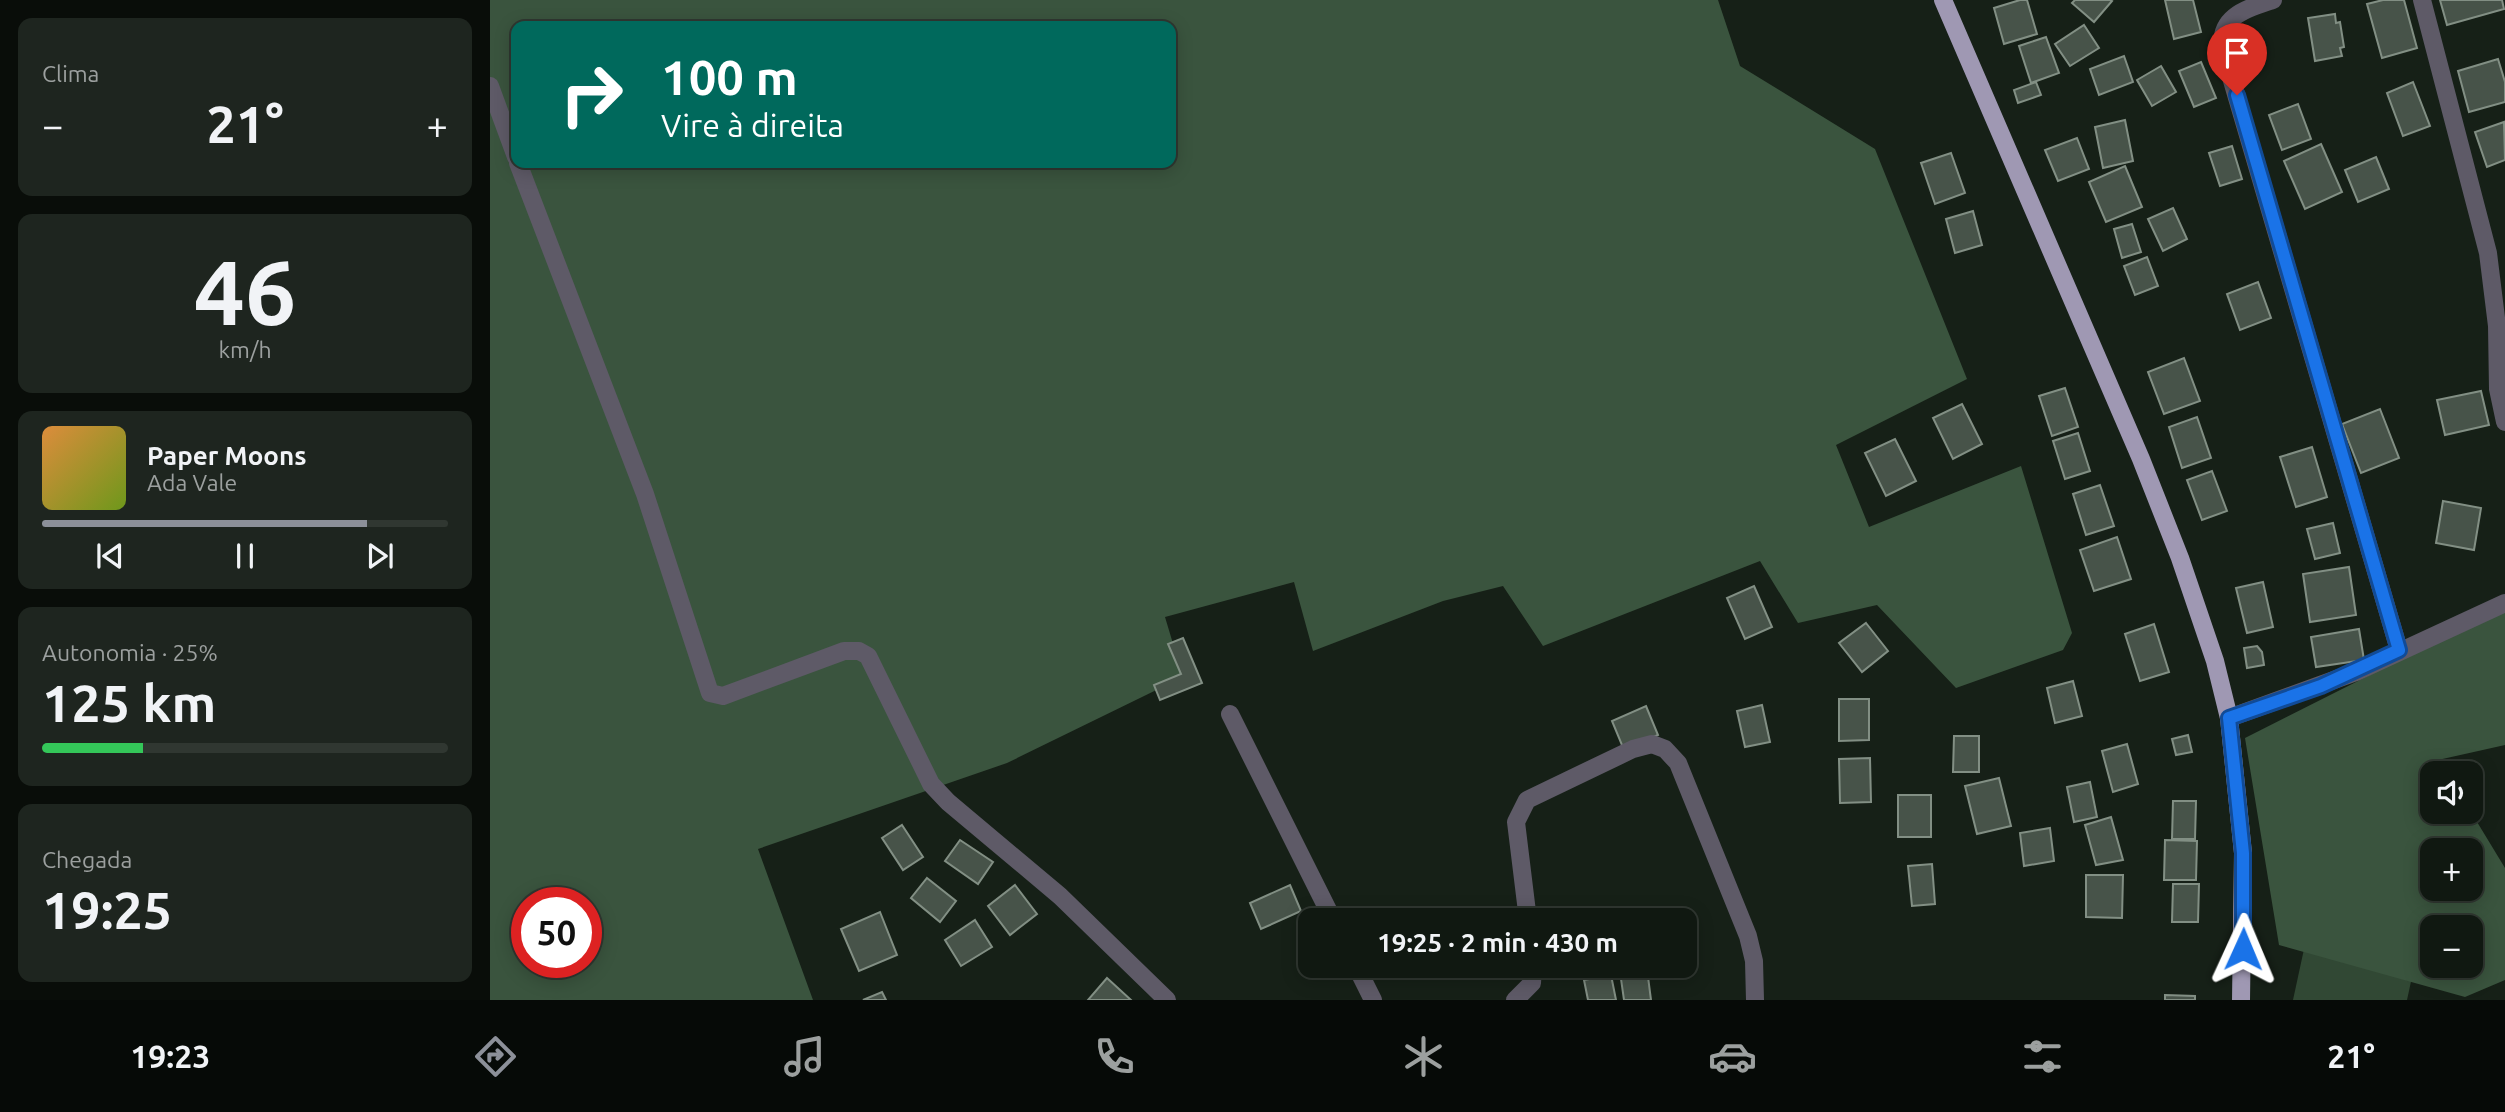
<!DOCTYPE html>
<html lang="pt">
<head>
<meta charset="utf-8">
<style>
  :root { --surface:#101811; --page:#1e251f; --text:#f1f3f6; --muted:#9ca09f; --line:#303731; --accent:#8c9099 }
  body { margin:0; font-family:Ubuntu,sans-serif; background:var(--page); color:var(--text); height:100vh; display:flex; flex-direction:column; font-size:26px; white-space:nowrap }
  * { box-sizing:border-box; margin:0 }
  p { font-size:23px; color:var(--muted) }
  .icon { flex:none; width:38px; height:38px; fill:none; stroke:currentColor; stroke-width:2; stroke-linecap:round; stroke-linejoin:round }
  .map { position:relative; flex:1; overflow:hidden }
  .drawer { display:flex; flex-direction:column; gap:18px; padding:18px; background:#090d09; width:490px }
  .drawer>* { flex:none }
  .hud { position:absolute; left:21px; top:21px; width:665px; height:147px; border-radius:14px; box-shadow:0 4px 18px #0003,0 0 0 2px var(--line); background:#00695c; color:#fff; overflow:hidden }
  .controls { position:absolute; left:1930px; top:761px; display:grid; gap:14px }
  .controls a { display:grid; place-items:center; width:63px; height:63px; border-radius:14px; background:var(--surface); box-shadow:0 4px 18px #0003,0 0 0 2px var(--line); font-size:35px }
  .speed { position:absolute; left:21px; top:887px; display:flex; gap:14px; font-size:35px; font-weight:700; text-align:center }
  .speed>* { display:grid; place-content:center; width:91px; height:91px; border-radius:50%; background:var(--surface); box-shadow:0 4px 18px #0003,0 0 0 2px var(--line); line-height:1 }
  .speed .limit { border:10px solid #d22; background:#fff; color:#111 }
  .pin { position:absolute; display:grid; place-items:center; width:60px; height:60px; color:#fff; margin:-72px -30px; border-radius:50% 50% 50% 0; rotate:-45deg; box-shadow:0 0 7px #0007 }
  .pin .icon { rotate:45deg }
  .me { position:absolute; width:77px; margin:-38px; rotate:1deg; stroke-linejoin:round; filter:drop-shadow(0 0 5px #0008) }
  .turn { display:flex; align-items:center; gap:24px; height:147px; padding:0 35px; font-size:32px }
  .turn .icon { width:91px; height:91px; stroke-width:2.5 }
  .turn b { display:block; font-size:49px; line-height:60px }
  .big { font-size:52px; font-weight:600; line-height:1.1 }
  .drawer .card { flex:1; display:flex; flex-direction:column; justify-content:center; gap:10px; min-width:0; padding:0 24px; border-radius:14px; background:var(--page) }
  .drawer .dial { align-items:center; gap:0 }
  .dial b { font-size:91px; line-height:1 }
  .song { display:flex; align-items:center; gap:21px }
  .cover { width:84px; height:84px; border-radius:10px; background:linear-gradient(135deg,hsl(30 70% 55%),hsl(80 70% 35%)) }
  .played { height:7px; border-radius:4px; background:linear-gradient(90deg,var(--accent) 80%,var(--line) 80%) }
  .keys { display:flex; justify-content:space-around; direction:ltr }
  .heat { display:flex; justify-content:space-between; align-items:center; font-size:38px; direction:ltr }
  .charge { height:10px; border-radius:5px; background:linear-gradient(90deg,#34c759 25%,var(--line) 0) }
  .trip { position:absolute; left:808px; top:908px; width:399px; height:70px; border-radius:14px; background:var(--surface); box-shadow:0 4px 18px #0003,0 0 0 2px var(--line); font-weight:600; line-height:70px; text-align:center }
  .menu { display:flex; height:112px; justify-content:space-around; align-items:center; background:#060a07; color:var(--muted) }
  .menu .icon { width:49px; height:49px }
  .menu .current { color:var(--accent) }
  .menu b { font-size:32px; color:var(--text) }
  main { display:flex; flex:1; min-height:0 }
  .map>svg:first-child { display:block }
</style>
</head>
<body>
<main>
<section class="drawer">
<div class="card"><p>Clima</p>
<div class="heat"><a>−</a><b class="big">21°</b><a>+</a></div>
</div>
<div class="card dial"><b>46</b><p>km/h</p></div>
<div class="card">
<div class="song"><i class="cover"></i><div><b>Paper Moons</b><p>Ada Vale</p></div></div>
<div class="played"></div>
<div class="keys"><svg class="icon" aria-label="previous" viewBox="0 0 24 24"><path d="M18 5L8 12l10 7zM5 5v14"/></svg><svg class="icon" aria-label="pause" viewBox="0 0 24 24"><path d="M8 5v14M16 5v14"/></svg><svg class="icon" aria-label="next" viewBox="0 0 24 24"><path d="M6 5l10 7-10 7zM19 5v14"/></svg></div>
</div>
<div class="card"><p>Autonomia · 25%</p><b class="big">125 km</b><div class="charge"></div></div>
<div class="card"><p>Chegada</p><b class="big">19:25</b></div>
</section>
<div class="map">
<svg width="2015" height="1000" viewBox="0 0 2015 1000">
  <rect width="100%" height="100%" fill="#162017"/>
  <path fill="#314834" d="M1819,926L1928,949L1917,1000H1803Z"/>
  <g fill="#3a543e" fill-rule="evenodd">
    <path d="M0,0H1228L1250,66L1385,149L1477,379L1346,445L1379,527L1531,466L1582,633L1573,650L1466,688L1387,605L1308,623L1270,561L1053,646L1013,586L953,601L823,651L804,582L675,617L693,677L517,763L268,849L323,1000H0ZM26,26H681V163H26ZM37,903H96V962H37Z"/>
    <path d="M2015,607V745L1948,760L1956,773L1942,774V812H1981L2015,868V980L1975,997L1789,945L1755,738ZM1942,850H1981V889H1942ZM1942,928H1981V966H1942Z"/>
  </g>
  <g fill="#475349" stroke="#828f84" stroke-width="2">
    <path d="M1530,0H1537L1547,34L1514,44L1504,8Z"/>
    <path d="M1585,0H1620L1622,1L1604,22L1582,3Z"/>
    <path d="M1675,0H1703L1711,32L1684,39Z"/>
    <path d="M1893,0H1914L1927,48L1892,58L1877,4Z"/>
    <path d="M1950,0H2012L2014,9L1957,25Z"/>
    <path d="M1845,14L1846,23L1850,22L1854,47L1850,48L1852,56L1825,61L1818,18Z"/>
    <path d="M1594,25L1609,48L1580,66L1565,44Z"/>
    <path d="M1556,37L1569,73L1541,83L1529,46Z"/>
    <path d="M1634,56L1643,82L1609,95L1600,69Z"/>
    <path d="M2008,59L2015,82V102L1979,112L1968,71Z"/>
    <path d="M1711,62L1726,98L1704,107L1689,71Z"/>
    <path d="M1671,66L1686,92L1662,106L1647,80Z"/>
    <path d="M1546,82L1551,95L1528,103L1524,90Z"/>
    <path d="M1923,82L1940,126L1913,136L1897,93Z"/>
    <path d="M1808,104L1821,139L1792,150L1779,115Z"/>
    <path d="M1635,120L1643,161L1613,168L1605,127Z"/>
    <path d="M2014,122L2015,160L1997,167L1985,132Z"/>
    <path d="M1587,138L1599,169L1568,181L1555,150Z"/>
    <path d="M1831,144L1852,192L1815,209L1794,161Z"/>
    <path d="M1742,146L1752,179L1730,186L1719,153Z"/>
    <path d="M1461,153L1475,193L1445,204L1431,163Z"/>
    <path d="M1886,157L1899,189L1868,202L1855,170Z"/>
    <path d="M1635,166L1652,207L1616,222L1599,182Z"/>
    <path d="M1683,208L1697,239L1673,251L1658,219Z"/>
    <path d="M1483,211L1492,245L1465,253L1456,219Z"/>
    <path d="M1642,224L1651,252L1632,258L1624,229Z"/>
    <path d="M1657,257L1668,286L1645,295L1634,266Z"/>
    <path d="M1768,282L1781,318L1750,330L1737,294Z"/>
    <path d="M1694,358L1710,401L1674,414L1658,372Z"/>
    <path d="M1575,388L1588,427L1562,436L1549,396Z"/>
    <path d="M1991,391L1999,425L1955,435L1947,400Z"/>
    <path d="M1472,404L1492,444L1463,459L1443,418Z"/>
    <path d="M1890,409L1909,458L1871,473L1852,424Z"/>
    <path d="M1707,417L1721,458L1692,468L1679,427Z"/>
    <path d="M1588,433L1600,471L1575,479L1563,441Z"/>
    <path d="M1405,439L1426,481L1396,496L1375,453Z"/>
    <path d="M1822,447L1837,497L1806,507L1790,457Z"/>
    <path d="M1722,471L1737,511L1712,520L1697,480Z"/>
    <path d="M1610,485L1624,526L1596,535L1583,494Z"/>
    <path d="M1953,501L1991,508L1984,550L1946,543Z"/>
    <path d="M1843,523L1850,553L1825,559L1817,529Z"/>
    <path d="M1627,537L1641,579L1604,591L1590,550Z"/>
    <path d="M1859,567L1866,615L1820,622L1813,574Z"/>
    <path d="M1773,582L1783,627L1757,633L1746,588Z"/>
    <path d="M1264,586L1282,627L1255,639L1237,598Z"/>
    <path d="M1376,623L1398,651L1372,672L1349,643Z"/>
    <path d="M1664,624L1679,672L1650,681L1635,634Z"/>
    <path d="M1869,629L1874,660L1826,667L1821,637Z"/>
    <path d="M693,638L712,683L670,700L664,685L691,674L678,644Z"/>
    <path d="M1767,646L1772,652L1774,665L1757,668L1754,648Z"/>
    <path d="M1583,681L1592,716L1565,723L1557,688Z"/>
    <path d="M1349,699H1379V740L1349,741Z"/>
    <path d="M1272,705L1280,742L1255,747L1247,711Z"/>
    <path d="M1156,706L1168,735L1134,750L1122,721Z"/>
    <path d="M1698,735L1702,752L1686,755L1682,739Z"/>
    <path d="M1464,736H1489V772H1463Z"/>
    <path d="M1637,744L1648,784L1623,792L1612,751Z"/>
    <path d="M1380,758L1381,802L1350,803L1349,759Z"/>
    <path d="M1509,778L1521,826L1487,834L1475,786Z"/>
    <path d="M1600,782L1607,817L1584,822L1577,787Z"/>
    <rect x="1408" y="795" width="33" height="42"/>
    <path d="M1683,801H1706L1705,839H1682Z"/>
    <path d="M1621,817L1633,860L1606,865L1595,825Z"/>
    <path d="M412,825L433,857L413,870L392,838Z"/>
    <path d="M1560,828L1564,861L1534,866L1530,833Z"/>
    <path d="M470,840L503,862L488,884L455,861Z"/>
    <path d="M1675,840L1707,841L1706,880H1674Z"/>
    <path d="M1442,864L1445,904L1422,906L1418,866Z"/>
    <path d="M1596,875H1633L1632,918L1596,917Z"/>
    <path d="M437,878L466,901L450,922L421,898Z"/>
    <path d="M1683,884H1709L1708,922H1682Z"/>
    <path d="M525,885L547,914L520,935L498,906Z"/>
    <path d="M800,885L811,911L771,929L760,903Z"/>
    <path d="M390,912L407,955L369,971L351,929Z"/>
    <path d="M485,920L502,947L471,966L455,940Z"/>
    <path d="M1157,969L1161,1000H1134L1130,972Z"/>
    <path d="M1121,975L1126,1000H1098L1094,980Z"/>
    <path d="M617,978L641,1000H598Z"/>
    <path d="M392,992L396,1000H373Z"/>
    <path d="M1675,995L1705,996V1000H1675Z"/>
  </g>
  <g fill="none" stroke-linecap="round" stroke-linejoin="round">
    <g stroke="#5e5a67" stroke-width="18">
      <path d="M1783,0C1756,9 1728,16 1733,50L1909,650"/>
      <path d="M1932,0L1998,253L2007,326L2008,389L2015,422"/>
      <path d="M0,86L26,157"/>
      <path d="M28,163L155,494L220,693L233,696L354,651H369L378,656L441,784L458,802L570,896L677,1000"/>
      <path d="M740,714L843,920"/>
      <path d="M1739,718L1866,672L2015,603"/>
      <path d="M1038,920L1026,822L1037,800L1143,749L1162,744L1175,749L1188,763L1258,936L1264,961L1265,1000"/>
      <path d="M866,966L883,1000"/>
      <path d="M1025,1000L1042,983L1043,966"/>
    </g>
    <path stroke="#9f98b3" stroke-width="18" d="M1453,0L1651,459L1690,558L1725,661L1739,718L1753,853L1751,1000"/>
  </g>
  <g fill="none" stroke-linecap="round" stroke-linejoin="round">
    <defs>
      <path id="route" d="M1747,95L1909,650L1831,686L1739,718L1753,853V949"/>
    </defs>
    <use href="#route" stroke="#114b97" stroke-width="18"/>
    <use href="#route" stroke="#1a73e8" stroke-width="12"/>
  </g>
</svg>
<div class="controls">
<a><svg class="icon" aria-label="sound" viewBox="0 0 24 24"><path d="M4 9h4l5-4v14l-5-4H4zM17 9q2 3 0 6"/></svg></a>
<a>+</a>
<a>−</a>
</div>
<div class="speed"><div class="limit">50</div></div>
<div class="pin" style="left:1747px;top:95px;background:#d93025"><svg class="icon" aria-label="arrive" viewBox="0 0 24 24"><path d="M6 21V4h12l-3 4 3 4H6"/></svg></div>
<svg class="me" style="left:1753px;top:949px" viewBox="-20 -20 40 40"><path d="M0-17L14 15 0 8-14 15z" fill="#1a73e8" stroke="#fff" stroke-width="4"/></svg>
<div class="trip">19:25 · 2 min · 430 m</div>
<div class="hud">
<div class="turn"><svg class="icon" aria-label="right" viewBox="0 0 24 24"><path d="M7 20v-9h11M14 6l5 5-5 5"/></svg><div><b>100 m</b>Vire à direita</div></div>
</div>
</div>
</main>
<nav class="menu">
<b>19:23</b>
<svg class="icon current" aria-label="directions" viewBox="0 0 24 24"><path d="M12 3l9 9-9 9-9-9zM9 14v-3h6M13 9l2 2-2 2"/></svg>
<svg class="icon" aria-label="music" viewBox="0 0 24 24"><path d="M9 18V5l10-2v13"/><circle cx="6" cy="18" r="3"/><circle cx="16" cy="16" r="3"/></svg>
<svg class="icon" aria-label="phone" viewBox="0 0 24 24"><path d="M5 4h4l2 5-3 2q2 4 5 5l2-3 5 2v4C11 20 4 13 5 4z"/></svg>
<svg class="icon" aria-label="climate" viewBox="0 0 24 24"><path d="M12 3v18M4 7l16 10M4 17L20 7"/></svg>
<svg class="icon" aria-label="car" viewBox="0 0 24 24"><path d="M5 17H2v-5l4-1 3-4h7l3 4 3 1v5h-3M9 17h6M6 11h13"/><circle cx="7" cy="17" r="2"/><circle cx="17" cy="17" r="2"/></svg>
<svg class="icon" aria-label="filters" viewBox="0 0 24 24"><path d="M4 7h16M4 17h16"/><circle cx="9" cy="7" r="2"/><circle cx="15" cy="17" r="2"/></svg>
<b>21°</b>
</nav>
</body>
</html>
